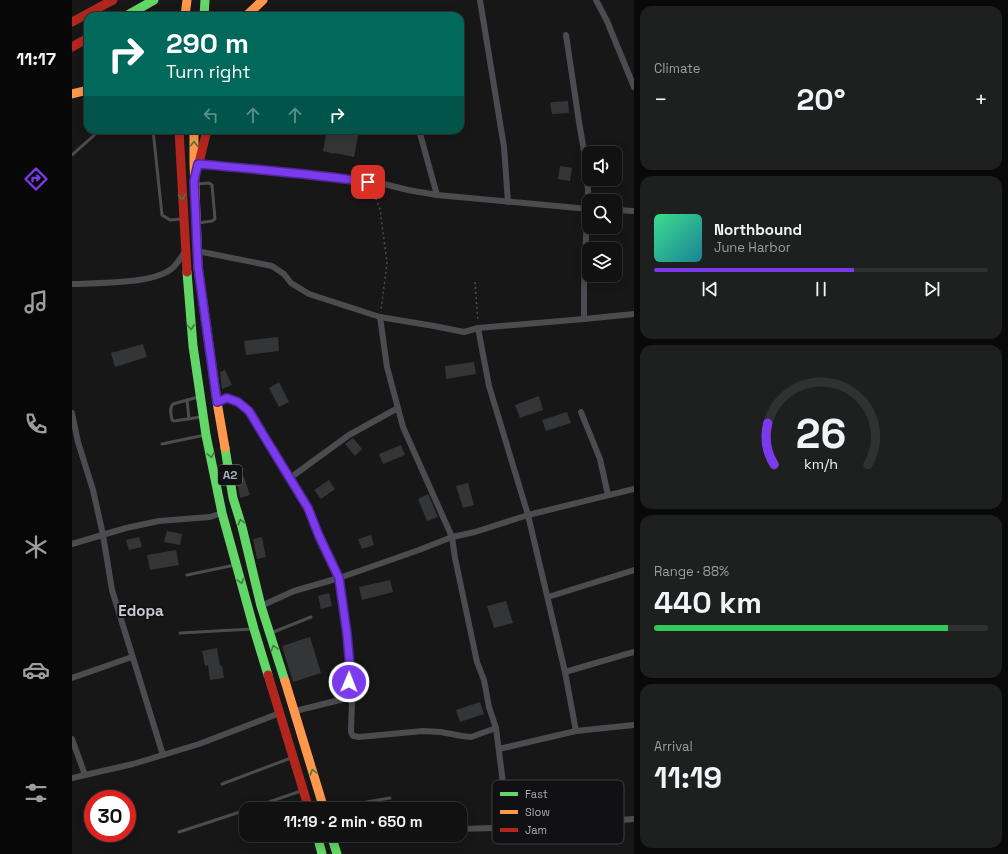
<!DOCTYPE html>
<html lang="en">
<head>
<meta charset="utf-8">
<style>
  :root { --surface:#111; --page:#1e1f1f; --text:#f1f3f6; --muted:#9c9d9f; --line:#303131; --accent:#7c3aed }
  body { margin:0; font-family:"Space Grotesk",sans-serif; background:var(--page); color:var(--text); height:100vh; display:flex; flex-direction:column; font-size:15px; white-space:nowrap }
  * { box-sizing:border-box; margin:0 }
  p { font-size:13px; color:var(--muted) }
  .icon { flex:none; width:22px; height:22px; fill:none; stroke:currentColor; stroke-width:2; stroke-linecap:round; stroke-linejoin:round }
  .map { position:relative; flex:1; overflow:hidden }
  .drawer { display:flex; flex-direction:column; gap:6px; padding:6px; background:#090909; width:374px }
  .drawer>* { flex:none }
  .top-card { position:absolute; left:12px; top:12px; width:380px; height:122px; border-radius:12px; box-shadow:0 2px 10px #0003,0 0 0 1px var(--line); background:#00695c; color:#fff; overflow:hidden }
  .controls { position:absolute; left:510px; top:146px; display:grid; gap:8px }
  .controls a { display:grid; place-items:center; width:40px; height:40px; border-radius:8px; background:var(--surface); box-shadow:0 2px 10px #0003,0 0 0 1px var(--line); font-size:20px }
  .speed { position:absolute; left:12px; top:790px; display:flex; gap:8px; font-size:20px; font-weight:700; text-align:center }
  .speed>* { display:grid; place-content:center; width:52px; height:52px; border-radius:50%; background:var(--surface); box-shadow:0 2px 10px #0003,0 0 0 1px var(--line); line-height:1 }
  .speed .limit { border:6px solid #d22; background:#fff; color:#111 }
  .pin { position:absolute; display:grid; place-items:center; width:34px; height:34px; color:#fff; margin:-17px; border-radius:8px; box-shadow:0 2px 6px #0006 }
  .me { position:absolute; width:44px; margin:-22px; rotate:1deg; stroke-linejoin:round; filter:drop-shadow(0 0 3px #0008) }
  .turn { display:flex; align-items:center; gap:14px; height:84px; padding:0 16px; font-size:18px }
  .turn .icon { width:52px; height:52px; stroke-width:2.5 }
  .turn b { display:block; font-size:28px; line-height:34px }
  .lanes { display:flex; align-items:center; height:38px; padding:0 16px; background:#0003; justify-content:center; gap:20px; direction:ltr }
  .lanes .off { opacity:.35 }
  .big { font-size:30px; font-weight:700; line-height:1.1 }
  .drawer .widget { flex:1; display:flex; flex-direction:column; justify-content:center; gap:6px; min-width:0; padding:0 14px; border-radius:12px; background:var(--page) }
  .drawer .dial { align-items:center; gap:0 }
  .dial svg { height:104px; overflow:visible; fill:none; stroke:var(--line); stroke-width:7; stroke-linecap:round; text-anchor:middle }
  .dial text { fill:var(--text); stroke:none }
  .song { display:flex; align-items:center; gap:12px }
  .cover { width:48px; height:48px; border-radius:6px; background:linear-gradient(135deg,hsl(150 70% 55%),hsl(190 70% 35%)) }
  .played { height:4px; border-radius:2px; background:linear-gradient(90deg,var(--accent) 60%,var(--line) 60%) }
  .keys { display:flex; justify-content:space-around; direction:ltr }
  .heat { display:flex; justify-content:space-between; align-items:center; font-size:22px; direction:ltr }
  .charge { height:6px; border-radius:3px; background:linear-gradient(90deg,#34c759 88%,var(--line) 0) }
  .trip { position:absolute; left:167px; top:802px; width:228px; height:40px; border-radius:12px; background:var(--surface); box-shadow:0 2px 10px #0003,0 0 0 1px var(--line); font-weight:700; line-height:40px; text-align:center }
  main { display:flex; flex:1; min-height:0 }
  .dock { display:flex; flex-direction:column; width:72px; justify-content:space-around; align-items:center; background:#070707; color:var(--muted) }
  .dock .icon { width:28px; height:28px }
  .dock .on { color:var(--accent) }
  .dock b { font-size:18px; color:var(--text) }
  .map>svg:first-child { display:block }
</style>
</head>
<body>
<main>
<nav class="dock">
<b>11:17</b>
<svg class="icon on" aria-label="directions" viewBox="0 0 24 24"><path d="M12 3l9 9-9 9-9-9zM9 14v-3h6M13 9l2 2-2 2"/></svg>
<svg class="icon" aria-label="music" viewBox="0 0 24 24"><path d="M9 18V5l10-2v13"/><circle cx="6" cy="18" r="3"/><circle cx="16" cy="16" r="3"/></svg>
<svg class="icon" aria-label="phone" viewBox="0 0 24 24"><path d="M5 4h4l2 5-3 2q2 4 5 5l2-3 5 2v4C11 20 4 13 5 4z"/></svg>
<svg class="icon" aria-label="climate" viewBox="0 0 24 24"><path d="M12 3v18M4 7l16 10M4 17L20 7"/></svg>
<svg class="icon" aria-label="car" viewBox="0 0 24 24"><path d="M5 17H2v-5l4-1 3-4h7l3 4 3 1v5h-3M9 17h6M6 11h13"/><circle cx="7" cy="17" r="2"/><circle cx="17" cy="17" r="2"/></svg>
<svg class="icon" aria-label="filters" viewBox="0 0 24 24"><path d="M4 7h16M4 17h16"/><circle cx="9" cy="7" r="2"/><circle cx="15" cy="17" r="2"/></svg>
</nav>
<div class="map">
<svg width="562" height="854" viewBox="0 0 562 854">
  <rect width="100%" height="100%" fill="#171717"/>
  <g fill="#343537">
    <path d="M496,101L497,113L480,114L478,103L480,102Z"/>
    <path d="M255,130L273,133V130L287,131L282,157L263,153V154L251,151Z"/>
    <path d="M488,166L500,168L498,181L486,179Z"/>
    <path d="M206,337L207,351L174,355L172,341Z"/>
    <path d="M71,344L75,357L43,367L39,353Z"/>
    <path d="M402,362L404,374L374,379L373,366Z"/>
    <path d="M153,370L160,385L150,389L148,372Z"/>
    <path d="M207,382L217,402L207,407L197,388Z"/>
    <path d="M467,396L471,410L448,418L443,405Z"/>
    <path d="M495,412L499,423L474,431L470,420Z"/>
    <path d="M281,438L290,449L283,456L273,444Z"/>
    <path d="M329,445L333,455L311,464L307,454Z"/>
    <path d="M172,477L178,495L168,498L165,479Z"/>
    <path d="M257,480L263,489L249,499L242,490Z"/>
    <path d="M396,483L402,505L391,508L384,486Z"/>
    <path d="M356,494L366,517L355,521L346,499Z"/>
    <path d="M95,531L110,534L108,545L92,542Z"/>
    <path d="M299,535L302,545L290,549L286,539Z"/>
    <path d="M67,537L70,547L57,550L54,540Z"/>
    <path d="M190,537L194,557L185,559L181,539Z"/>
    <path d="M104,550L107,565L78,570L75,555Z"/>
    <path d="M318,580L321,592L290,600L287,587Z"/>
    <path d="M257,593L260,606L249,609L246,596Z"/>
    <path d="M434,601L441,623L422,628L415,606Z"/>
    <path d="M238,637L249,673L221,682L210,646Z"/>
    <path d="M145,648L148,666H150L152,678L138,680L136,665L133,666L130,651Z"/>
    <path d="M408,702L412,714L388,722L384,710Z"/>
  </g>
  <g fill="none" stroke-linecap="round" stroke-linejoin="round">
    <g stroke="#4d4e52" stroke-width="1.5" stroke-dasharray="2 3" stroke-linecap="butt">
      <path d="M300,189L308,209L315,263L309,310"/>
      <path d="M403,282L406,322"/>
    </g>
    <g stroke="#4b4c50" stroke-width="3">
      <path d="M81,130L90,215L98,220L109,219"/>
      <path d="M0,155L28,130"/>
      <path d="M125,184L137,183L140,185L143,219L140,221L126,223"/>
      <path d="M126,397L101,404C97,408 99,414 100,420L102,421L129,417"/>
      <path d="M115,400L117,419"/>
      <path d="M90,444L133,435"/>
      <path d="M115,575L163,565"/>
      <path d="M108,633L180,629"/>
      <path d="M199,633L239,617"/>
      <path d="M150,784L219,758"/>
      <path d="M176,809L229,791"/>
      <path d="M254,809L318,798"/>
      <path d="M107,832L174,810"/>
    </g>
    <g stroke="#4b4c50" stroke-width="6">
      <path d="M408,0L432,147L436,202"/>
      <path d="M524,0L535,21L562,87"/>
      <path d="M494,35L507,122L513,157L516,190L512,287V319"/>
      <path d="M347,130L365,195"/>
      <path d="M126,164L208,171L253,175L308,183L336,190L365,195L517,209"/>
      <path d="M543,210L562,211"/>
      <path d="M125,251L200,266L212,274L219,283L237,294L308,317L362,326L392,332L406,328L512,319L562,314"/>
      <path d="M0,284C26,283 77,284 98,270C104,266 108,259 112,253"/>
      <path d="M308,317L315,367L331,427L380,537L383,558L405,662L412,680L417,707L424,728L432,791L436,819L439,827"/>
      <path d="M406,328L417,386L456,515L493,672L504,731L562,725"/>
      <path d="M145,402L155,398L166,402L177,411L192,436L236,508L247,536L267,578L275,634L278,667L276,698"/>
      <path d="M509,412L528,459L536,495"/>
      <path d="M0,413L6,442L21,490L31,535L40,590L91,755"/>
      <path d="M218,478L277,435L326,408"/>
      <path d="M0,544L54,528L87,521L138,517L150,513"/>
      <path d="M476,597L562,570"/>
      <path d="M189,606L222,591L267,578L347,550L380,537L403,532L456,515L562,489"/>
      <path d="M493,672L562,652"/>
      <path d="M0,678L60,657"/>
      <path d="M223,711L276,698L280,701L279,732L281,736L287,737L351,731L369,732L390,736L399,737L424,728"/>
      <path d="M0,739L13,775"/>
      <path d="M427,749L504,731"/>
      <path d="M0,778L13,775L61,764L127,744L208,713"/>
      <path d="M388,829L454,827L562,819"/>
    </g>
    <g stroke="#63d668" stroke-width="9">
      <path d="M54,16L82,0"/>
      <path d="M132,16L133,0"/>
      <path d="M115,272L121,346L134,435L150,513L182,629L196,675"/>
      <path d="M153,448L161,498L170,527L189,606L213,681"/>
      <path d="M245,835L250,854"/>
      <path d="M259,835L265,854"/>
    </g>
    <g stroke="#ff974d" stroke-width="9">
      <path d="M113,16L115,0"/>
      <path d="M174,16L191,0"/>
      <path d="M0,94L16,90"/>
      <path d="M122,130V164L126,267L145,402L153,448"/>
      <path d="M213,681L252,809"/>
    </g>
    <g stroke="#b3261e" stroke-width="9">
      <path d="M0,22L41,0"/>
      <path d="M0,47L16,38"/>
      <path d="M107,130L115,272"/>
      <path d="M126,167L135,130"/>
      <path d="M196,675L237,809"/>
    </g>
  </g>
  <defs><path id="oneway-chevron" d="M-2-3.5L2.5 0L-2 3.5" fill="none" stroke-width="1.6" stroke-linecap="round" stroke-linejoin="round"/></defs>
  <g stroke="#3e7d42">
    <use href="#oneway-chevron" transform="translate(122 144) rotate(-89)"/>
    <use href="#oneway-chevron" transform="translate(110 197) rotate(87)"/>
    <use href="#oneway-chevron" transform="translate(119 327) rotate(85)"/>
    <use href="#oneway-chevron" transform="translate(139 455) rotate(79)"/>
    <use href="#oneway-chevron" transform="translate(169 522) rotate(-106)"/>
    <use href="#oneway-chevron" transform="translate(169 581) rotate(75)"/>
    <use href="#oneway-chevron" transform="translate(202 648) rotate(-108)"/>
    <use href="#oneway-chevron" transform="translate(241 772) rotate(-107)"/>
  </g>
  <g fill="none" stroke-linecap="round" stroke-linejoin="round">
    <defs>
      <path id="route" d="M277,682L278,667L275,634L267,578L247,536L236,508L192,436L177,411L166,402L155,398L145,402L126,267L122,181L126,164C183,169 240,174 296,182"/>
    </defs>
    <use href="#route" stroke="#51269a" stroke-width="10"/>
    <use href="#route" stroke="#7c3aed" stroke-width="7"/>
  </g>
  <g text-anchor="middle" stroke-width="4" stroke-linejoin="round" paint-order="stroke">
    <rect fill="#111113" stroke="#7b7e86" stroke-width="1" x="146" y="465" width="24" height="20" rx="3"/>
    <g font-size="12" font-weight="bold" fill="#a8adb8">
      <text x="158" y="479">A2</text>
    </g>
    <g font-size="15" font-weight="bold" fill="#c9ccd4" stroke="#111113">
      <text x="69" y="616">Edopa</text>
    </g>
  </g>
  <rect x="420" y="780" width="132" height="64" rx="6" fill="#111113" stroke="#3e4045" stroke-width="1"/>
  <rect x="428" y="792" width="18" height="4" fill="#63d668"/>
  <rect x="428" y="810" width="18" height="4" fill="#ff974d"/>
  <rect x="428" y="828" width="18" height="4" fill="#b3261e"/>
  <g font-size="11" fill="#a8adb8">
    <text x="453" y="798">Fast</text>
    <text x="453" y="816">Slow</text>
    <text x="453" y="834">Jam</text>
  </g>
</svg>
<div class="controls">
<a><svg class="icon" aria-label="sound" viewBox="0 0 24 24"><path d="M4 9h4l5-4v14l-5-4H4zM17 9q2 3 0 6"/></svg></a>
<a><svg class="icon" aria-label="search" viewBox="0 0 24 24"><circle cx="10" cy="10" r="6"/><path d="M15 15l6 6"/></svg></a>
<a><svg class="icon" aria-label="layers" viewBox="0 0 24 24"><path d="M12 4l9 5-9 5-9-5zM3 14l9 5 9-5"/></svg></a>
</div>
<div class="speed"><div class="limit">30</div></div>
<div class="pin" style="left:296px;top:182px;background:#d93025"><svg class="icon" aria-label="arrive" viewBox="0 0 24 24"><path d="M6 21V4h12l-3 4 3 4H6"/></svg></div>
<svg class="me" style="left:277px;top:682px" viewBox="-20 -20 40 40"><circle r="17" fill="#7c3aed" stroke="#fff" stroke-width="3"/><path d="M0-11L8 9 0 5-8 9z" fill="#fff"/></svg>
<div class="trip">11:19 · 2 min · 650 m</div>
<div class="top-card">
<div class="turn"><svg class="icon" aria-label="right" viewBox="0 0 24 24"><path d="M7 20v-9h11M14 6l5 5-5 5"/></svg><div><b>290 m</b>Turn right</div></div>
<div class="lanes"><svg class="icon off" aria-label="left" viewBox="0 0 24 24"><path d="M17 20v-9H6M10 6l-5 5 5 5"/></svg><svg class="icon off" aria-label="ahead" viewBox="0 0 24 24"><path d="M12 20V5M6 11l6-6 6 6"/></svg><svg class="icon off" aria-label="ahead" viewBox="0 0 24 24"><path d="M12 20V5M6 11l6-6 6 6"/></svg><svg class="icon" aria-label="right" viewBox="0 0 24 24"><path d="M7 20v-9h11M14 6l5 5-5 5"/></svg></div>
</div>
</div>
<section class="drawer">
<div class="widget"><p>Climate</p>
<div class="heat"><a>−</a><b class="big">20°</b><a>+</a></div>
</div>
<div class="widget">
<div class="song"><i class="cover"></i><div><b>Northbound</b><p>June Harbor</p></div></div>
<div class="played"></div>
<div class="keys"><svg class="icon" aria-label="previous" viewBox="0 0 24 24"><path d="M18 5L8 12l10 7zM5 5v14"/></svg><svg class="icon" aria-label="pause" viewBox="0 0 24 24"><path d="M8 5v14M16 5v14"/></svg><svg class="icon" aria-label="next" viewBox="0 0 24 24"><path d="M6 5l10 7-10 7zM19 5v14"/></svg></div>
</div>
<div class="widget dial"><svg viewBox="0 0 100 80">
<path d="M14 69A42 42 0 1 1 86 69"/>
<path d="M14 69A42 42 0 0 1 9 37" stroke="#7c3aed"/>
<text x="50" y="56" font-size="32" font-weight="700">26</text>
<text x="50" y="72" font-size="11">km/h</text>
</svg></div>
<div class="widget"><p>Range · 88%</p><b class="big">440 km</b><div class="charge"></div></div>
<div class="widget"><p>Arrival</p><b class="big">11:19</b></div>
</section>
</main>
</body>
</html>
